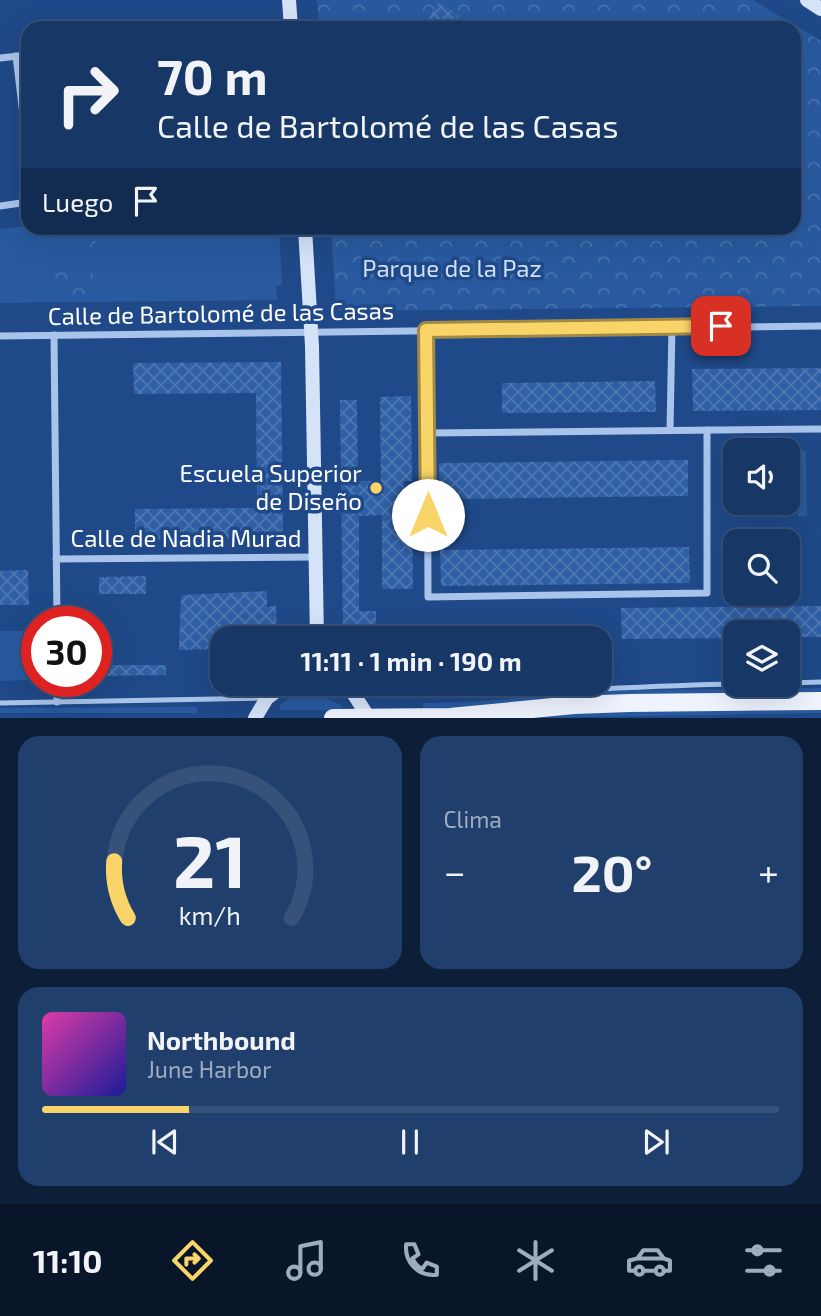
<!DOCTYPE html>
<html lang="es">
<head>
<meta charset="utf-8">
<style>
  :root { --surface:#173766; --page:#203f6c; --text:#f1f3f6; --muted:#9eacbf; --line:#36517a; --accent:#f9d569 }
  body { margin:0; font-family:"Exo 2",sans-serif; background:var(--page); color:var(--text); height:100vh; display:flex; flex-direction:column; font-size:26px; white-space:nowrap }
  * { box-sizing:border-box; margin:0 }
  p { font-size:23px; color:var(--muted) }
  .icon { flex:none; width:38px; height:38px; fill:none; stroke:currentColor; stroke-width:2; stroke-linecap:round; stroke-linejoin:round }
  .map { position:relative; height:718px; overflow:hidden }
  .details { display:flex; flex-direction:column; gap:18px; padding:18px; background:#0d1e38; flex:1 }
  .details>* { flex:none }
  .banner { position:absolute; left:21px; top:21px; width:780px; height:214px; border-radius:21px; box-shadow:0 7px 28px #0002,0 0 0 2px var(--line); background:#173766; color:var(--text); overflow:hidden }
  .buttons { position:absolute; left:723px; top:438px; display:grid; gap:14px }
  .buttons a { display:grid; place-items:center; width:77px; height:77px; border-radius:14px; background:var(--surface); box-shadow:0 7px 28px #0002,0 0 0 2px var(--line); font-size:35px }
  .speed { position:absolute; left:21px; top:606px; display:flex; gap:14px; font-size:35px; font-weight:700; text-align:center }
  .speed>* { display:grid; place-content:center; width:91px; height:91px; border-radius:50%; background:var(--surface); box-shadow:0 7px 28px #0002,0 0 0 2px var(--line); line-height:1 }
  .speed .limit { border:10px solid #d22; background:#fff; color:#111 }
  .pin { position:absolute; display:grid; place-items:center; width:60px; height:60px; color:#fff; margin:-30px; border-radius:14px; box-shadow:0 4px 10px #0006 }
  .me { position:absolute; width:77px; margin:-38px; rotate:0deg; stroke-linejoin:round; filter:drop-shadow(0 0 5px #0008) }
  .turn { display:flex; align-items:center; gap:24px; height:147px; padding:0 21px; font-size:32px }
  .turn .icon { width:91px; height:91px; stroke-width:2.5 }
  .turn b { display:block; font-size:49px; line-height:60px }
  .then { display:flex; align-items:center; height:66px; padding:0 21px; background:#0003; gap:14px; font-size:26px }
  .big { font-size:52px; font-weight:700; line-height:1.1 }
  .details .card { flex:1; display:flex; flex-direction:column; justify-content:center; gap:10px; min-width:0; padding:0 24px; border-radius:21px; background:var(--page) }
  .details .dial { align-items:center; gap:0 }
  .dial svg { height:182px; overflow:visible; fill:none; stroke:var(--line); stroke-width:7; stroke-linecap:round; text-anchor:middle }
  .dial text { fill:var(--text); stroke:none }
  .song { display:flex; align-items:center; gap:21px }
  .cover { width:84px; height:84px; border-radius:10px; background:linear-gradient(135deg,hsl(320 70% 55%),hsl(240 70% 35%)) }
  .played { height:7px; border-radius:4px; background:linear-gradient(90deg,var(--accent) 20%,var(--line) 20%) }
  .keys { display:flex; justify-content:space-around; direction:ltr }
  .heat { display:flex; justify-content:space-between; align-items:center; font-size:38px; direction:ltr }
  .details .tiles { flex:1; display:grid; gap:18px; grid-template-columns:1fr 1fr }
  .card:last-child { grid-column:span 2 }
  .trip { position:absolute; left:210px; top:626px; width:402px; height:70px; border-radius:21px; background:var(--surface); box-shadow:0 7px 28px #0002,0 0 0 2px var(--line); font-weight:700; line-height:70px; text-align:center }
  .tab-bar { display:flex; height:112px; justify-content:space-around; align-items:center; background:#091629; color:var(--muted) }
  .tab-bar .icon { width:49px; height:49px }
  .tab-bar .on { color:var(--accent) }
  .tab-bar b { font-size:32px; color:var(--text) }
  .map>svg:first-child { display:block }
</style>
</head>
<body>
<div class="map">
<svg width="821" height="718" viewBox="0 0 821 718">
  <defs>
    <pattern id="park-crowns" width="20" height="18" patternUnits="userSpaceOnUse" patternTransform="scale(1.75)"><rect width="20" height="18" fill="#295aa0"/><path d="M2 6a3 3 0 1 1 6 0M12 15a3 3 0 1 1 6 0" fill="none" stroke="#4973ae"/></pattern>
    <pattern id="building-cross-hatch" width="8" height="8" patternUnits="userSpaceOnUse" patternTransform="scale(1.75)"><rect width="8" height="8" fill="#2f5fa5"/><path d="M0 0l8 8M0 8l8-8" fill="none" stroke="#4e77b2"/></pattern>
  </defs>
  <rect width="100%" height="100%" fill="#1f4988"/>
  <g fill="#295aa0">
    <path d="M28,226L279,228L282,284L276,287L278,300L0,303V229Z"/>
    <path d="M798,451H806L807,516H798Z"/>
    <path d="M0,631H29L30,680L0,681Z"/>
    <path d="M821,688V692L582,695L452,709H423V703L473,702L587,691Z"/>
    <path d="M314,692L342,706L340,710H281L279,705L294,695Z"/>
    <path d="M197,707V713H0V708Z"/>
    <path d="M821,710V713L535,718L585,712Z"/>
  </g>
  <g fill="url(#park-crowns)">
    <path d="M317,0H753L821,41V306L340,311L336,308L331,228H794V28H319Z"/>
    <path d="M96,232V254L67,255V233Z"/>
    <path d="M93,271V296L50,297V273Z"/>
    <rect x="747" y="502" width="29" height="13"/>
  </g>
  <g fill="url(#building-cross-hatch)">
    <path d="M438,2L460,15L452,28H423Z"/>
    <path d="M281,362L283,538L135,540V509L257,508L256,393L134,394L133,363Z"/>
    <path d="M821,368V410L693,411L692,369Z"/>
    <path d="M655,381L656,412L502,413V383Z"/>
    <path d="M411,396L412,481H404L405,496H412L413,589H382V515L359,516V611H376V639H343L340,400H357L358,481H381L380,397Z"/>
    <path d="M688,460V496L440,499L439,463Z"/>
    <path d="M689,547L690,583L441,586L440,550Z"/>
    <path d="M28,570L29,605H0V571Z"/>
    <path d="M146,576V594H99V577Z"/>
    <path d="M267,591V607L276,606L277,637L217,636V649L179,650L181,595Z"/>
    <path d="M821,606V637H788V632H735V638L622,639L621,608Z"/>
    <path d="M539,625V639H424V627Z"/>
    <path d="M98,665H166V675L98,676Z"/>
  </g>
  <g fill="none" stroke-linecap="round" stroke-linejoin="round">
    <g stroke="#a9c4eb" stroke-width="5">
      <path d="M788,683L821,682"/>
      <path d="M357,693C483,699 609,686 735,684"/>
      <path d="M0,703L264,698"/>
    </g>
    <g stroke="#a9c4eb" stroke-width="7">
      <path d="M253,28L291,24"/>
      <path d="M16,56L28,156"/>
      <path d="M0,58L28,55"/>
      <path d="M0,206L28,202"/>
      <path d="M427,330L428,597L707,593V430"/>
      <path d="M54,335L57,621"/>
      <path d="M0,336L821,326"/>
      <path d="M670,430L672,326"/>
      <path d="M427,433L821,429"/>
      <path d="M56,559L315,557"/>
      <path d="M57,681V702"/>
    </g>
    <g stroke="#d5e3f8" stroke-width="14">
      <path d="M289,0L291,28"/>
      <path d="M807,0L821,9"/>
      <path d="M305,228L312,346L317,639"/>
      <path d="M339,684L353,693L369,718"/>
      <path d="M255,718L267,698L286,684"/>
    </g>
    <path stroke="#eef3fe" stroke-width="18" d="M333,718L450,717L574,705L629,703L821,701"/>
  </g>
  <g fill="none" stroke-linecap="round" stroke-linejoin="round">
    <defs>
      <path id="route" d="M428,515L426,330L721,326"/>
    </defs>
    <use href="#route" stroke="#a28a44" stroke-width="18"/>
    <use href="#route" stroke="#f9d569" stroke-width="12"/>
  </g>
  <circle fill="#f9d569" stroke="#1f4988" stroke-width="2.5" cx="376" cy="488" r="7"/>
  <g text-anchor="middle" stroke-width="7" stroke-linejoin="round" paint-order="stroke">
    <g font-size="24" fill="#cedff8" stroke="#1f4988">
      <text x="452" y="277">Parque de la Paz</text>
    </g>
    <g font-size="24" fill="#fff" stroke="#1f4988">
      <text transform="translate(221 314) rotate(-1)" y="8">Calle de Bartolomé de las Casas</text>
      <text x="186" y="547">Calle de Nadia Murad</text>
    </g>
    <g font-size="24" fill="#fff" stroke="#1f4988" text-anchor="end">
      <text x="362" y="482">Escuela Superior<tspan x="362" dy="28">de Diseño</tspan></text>
    </g>
  </g>
</svg>
<div class="buttons">
<a><svg class="icon" aria-label="sound" viewBox="0 0 24 24"><path d="M4 9h4l5-4v14l-5-4H4zM17 9q2 3 0 6"/></svg></a>
<a><svg class="icon" aria-label="search" viewBox="0 0 24 24"><circle cx="10" cy="10" r="6"/><path d="M15 15l6 6"/></svg></a>
<a><svg class="icon" aria-label="layers" viewBox="0 0 24 24"><path d="M12 4l9 5-9 5-9-5zM3 14l9 5 9-5"/></svg></a>
</div>
<div class="speed"><div class="limit">30</div></div>
<div class="pin" style="left:721px;top:326px;background:#d93025"><svg class="icon" aria-label="arrive" viewBox="0 0 24 24"><path d="M6 21V4h12l-3 4 3 4H6"/></svg></div>
<svg class="me" style="left:428px;top:515px" viewBox="-20 -20 40 40"><circle r="19" fill="#fff"/><path d="M0-13L10 11 0 6-10 11z" fill="#f9d569"/></svg>
<div class="trip">11:11 · 1 min · 190 m</div>
<div class="banner">
<div class="turn"><svg class="icon" aria-label="right" viewBox="0 0 24 24"><path d="M7 20v-9h11M14 6l5 5-5 5"/></svg><div><b>70 m</b>Calle de Bartolomé de las Casas</div></div>
<div class="then">Luego<svg class="icon" aria-label="arrive" viewBox="0 0 24 24"><path d="M6 21V4h12l-3 4 3 4H6"/></svg></div>
</div>
</div>
<section class="details">
<div class="tiles">
<div class="card dial"><svg viewBox="0 0 100 80">
<path d="M14 69A42 42 0 1 1 86 69"/>
<path d="M14 69A42 42 0 0 1 8 44" stroke="#f9d569"/>
<text x="50" y="56" font-size="32" font-weight="700">21</text>
<text x="50" y="72" font-size="11">km/h</text>
</svg></div>
<div class="card"><p>Clima</p>
<div class="heat"><a>−</a><b class="big">20°</b><a>+</a></div>
</div>
<div class="card">
<div class="song"><i class="cover"></i><div><b>Northbound</b><p>June Harbor</p></div></div>
<div class="played"></div>
<div class="keys"><svg class="icon" aria-label="previous" viewBox="0 0 24 24"><path d="M18 5L8 12l10 7zM5 5v14"/></svg><svg class="icon" aria-label="pause" viewBox="0 0 24 24"><path d="M8 5v14M16 5v14"/></svg><svg class="icon" aria-label="next" viewBox="0 0 24 24"><path d="M6 5l10 7-10 7zM19 5v14"/></svg></div>
</div>
</div>
</section>
<nav class="tab-bar">
<b>11:10</b>
<svg class="icon on" aria-label="directions" viewBox="0 0 24 24"><path d="M12 3l9 9-9 9-9-9zM9 14v-3h6M13 9l2 2-2 2"/></svg>
<svg class="icon" aria-label="music" viewBox="0 0 24 24"><path d="M9 18V5l10-2v13"/><circle cx="6" cy="18" r="3"/><circle cx="16" cy="16" r="3"/></svg>
<svg class="icon" aria-label="phone" viewBox="0 0 24 24"><path d="M5 4h4l2 5-3 2q2 4 5 5l2-3 5 2v4C11 20 4 13 5 4z"/></svg>
<svg class="icon" aria-label="climate" viewBox="0 0 24 24"><path d="M12 3v18M4 7l16 10M4 17L20 7"/></svg>
<svg class="icon" aria-label="car" viewBox="0 0 24 24"><path d="M5 17H2v-5l4-1 3-4h7l3 4 3 1v5h-3M9 17h6M6 11h13"/><circle cx="7" cy="17" r="2"/><circle cx="17" cy="17" r="2"/></svg>
<svg class="icon" aria-label="filters" viewBox="0 0 24 24"><path d="M4 7h16M4 17h16"/><circle cx="9" cy="7" r="2"/><circle cx="15" cy="17" r="2"/></svg>
</nav>
</body>
</html>
